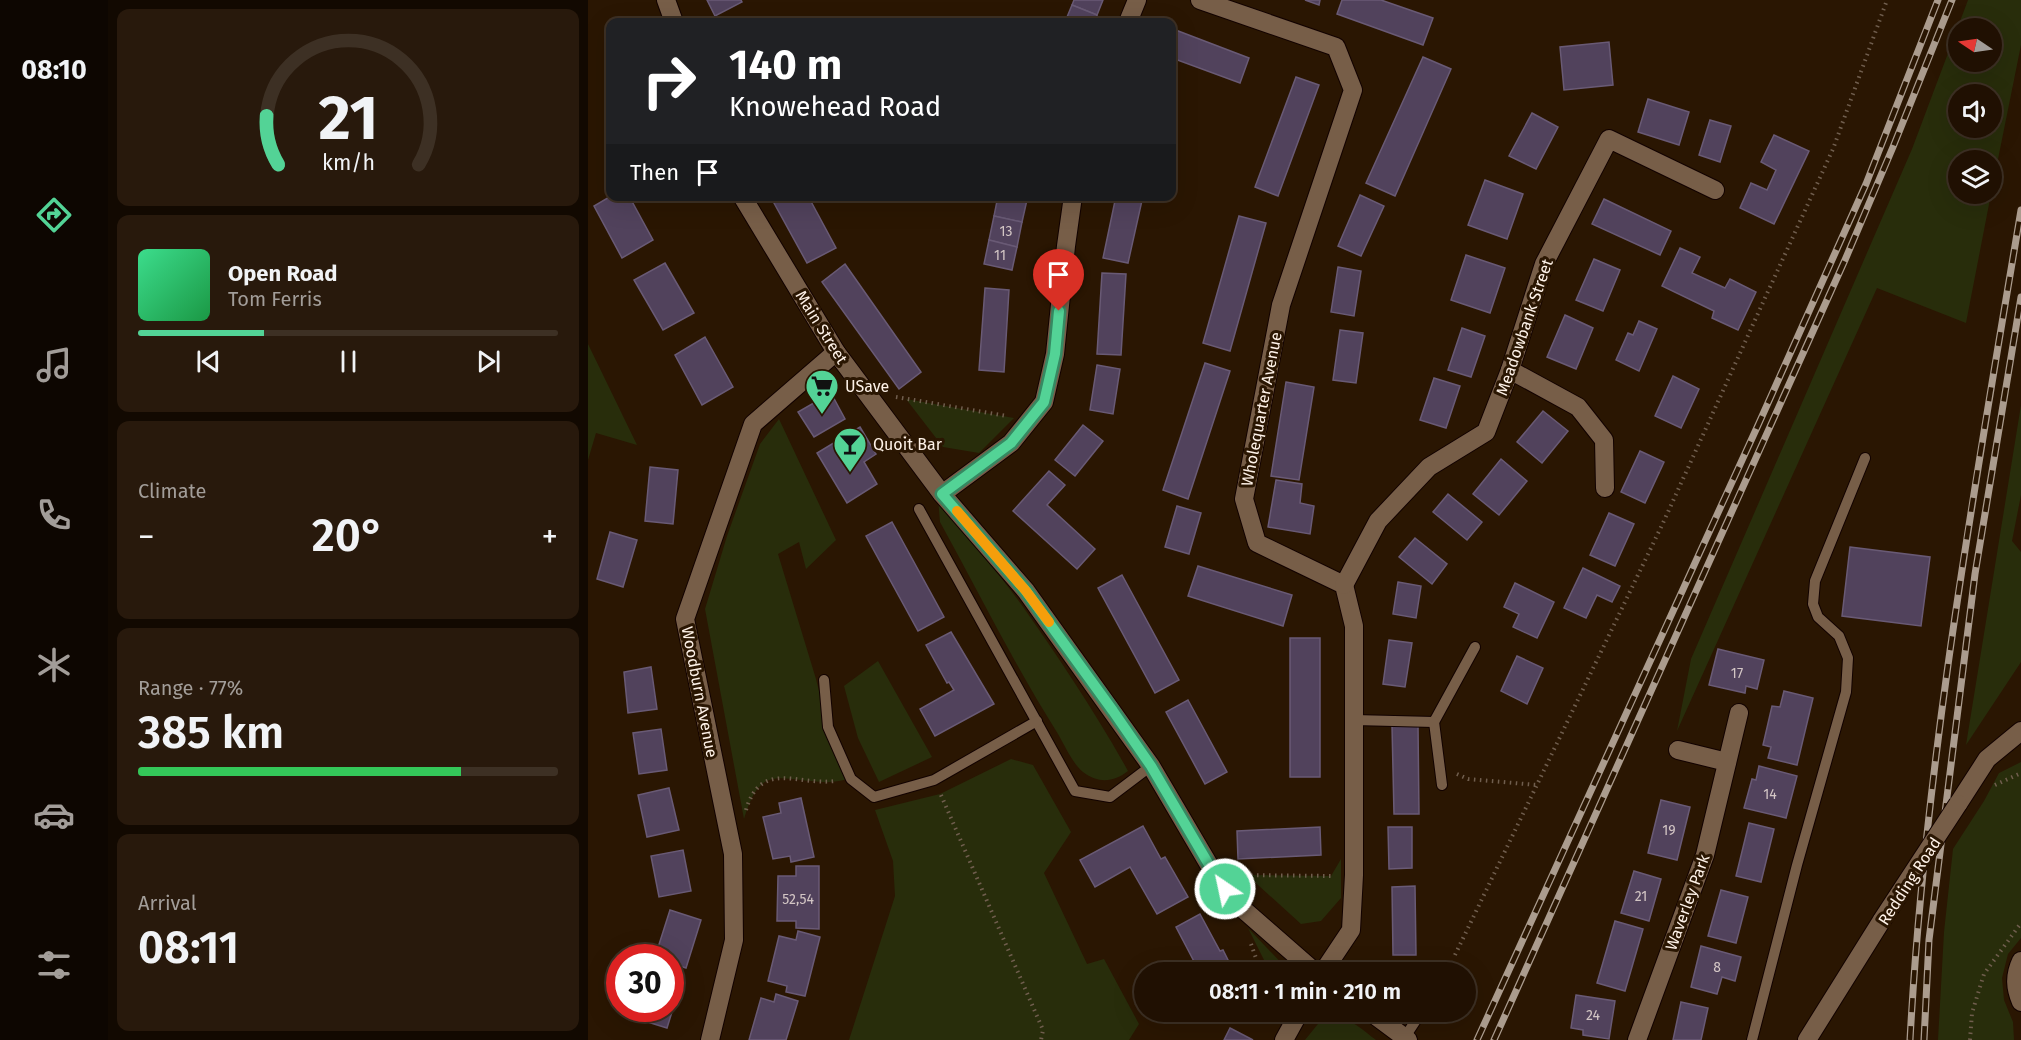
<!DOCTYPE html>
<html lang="en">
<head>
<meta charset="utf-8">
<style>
  :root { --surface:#201002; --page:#28190c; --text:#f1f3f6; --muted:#a29d99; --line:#3d3024; --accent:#53d396 }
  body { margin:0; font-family:"Fira Sans",sans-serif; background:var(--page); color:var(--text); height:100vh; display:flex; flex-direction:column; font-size:22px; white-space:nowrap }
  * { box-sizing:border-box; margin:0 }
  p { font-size:20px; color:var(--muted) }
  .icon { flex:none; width:33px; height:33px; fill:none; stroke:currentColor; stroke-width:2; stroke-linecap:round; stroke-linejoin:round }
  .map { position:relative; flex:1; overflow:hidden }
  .sheet { display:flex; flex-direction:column; gap:9px; padding:9px; background:#120901; width:480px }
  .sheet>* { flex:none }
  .guide { position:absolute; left:18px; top:18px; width:570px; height:183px; border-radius:12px; box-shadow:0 6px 24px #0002,0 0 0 2px var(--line); background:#202124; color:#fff; overflow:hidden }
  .needle { width:39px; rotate:283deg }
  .tools { position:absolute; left:1360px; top:18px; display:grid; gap:12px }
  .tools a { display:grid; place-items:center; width:54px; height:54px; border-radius:50%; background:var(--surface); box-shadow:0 6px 24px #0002,0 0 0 2px var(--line); font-size:30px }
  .speed { position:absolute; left:18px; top:944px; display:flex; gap:12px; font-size:30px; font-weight:700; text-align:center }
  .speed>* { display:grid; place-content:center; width:78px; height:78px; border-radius:50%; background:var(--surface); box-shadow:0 6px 24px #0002,0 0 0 2px var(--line); line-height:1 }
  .speed .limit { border:9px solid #d22; background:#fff; color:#111 }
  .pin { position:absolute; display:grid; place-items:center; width:51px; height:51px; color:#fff; margin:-62px -26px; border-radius:50% 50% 50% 0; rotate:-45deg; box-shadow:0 0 6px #0007 }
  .pin .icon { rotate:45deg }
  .me { position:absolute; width:66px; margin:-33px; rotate:326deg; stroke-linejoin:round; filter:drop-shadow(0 0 4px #0008) }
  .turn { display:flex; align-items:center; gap:21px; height:126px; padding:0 24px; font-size:27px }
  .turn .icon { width:78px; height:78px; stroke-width:2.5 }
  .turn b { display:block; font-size:42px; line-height:51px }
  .then { display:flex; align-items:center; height:57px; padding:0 24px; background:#0003; gap:12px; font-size:22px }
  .big { font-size:45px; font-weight:600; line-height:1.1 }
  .sheet .widget { flex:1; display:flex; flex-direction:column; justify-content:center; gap:9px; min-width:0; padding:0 21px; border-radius:12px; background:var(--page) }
  .sheet .dial { align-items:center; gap:0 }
  .dial svg { height:156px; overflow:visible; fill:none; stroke:var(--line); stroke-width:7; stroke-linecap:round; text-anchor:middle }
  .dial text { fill:var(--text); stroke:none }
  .song { display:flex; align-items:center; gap:18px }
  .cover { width:72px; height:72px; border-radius:9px; background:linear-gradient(135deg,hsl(150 70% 55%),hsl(140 70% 35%)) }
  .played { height:6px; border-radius:3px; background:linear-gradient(90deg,var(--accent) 30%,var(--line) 30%) }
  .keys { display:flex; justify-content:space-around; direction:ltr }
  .heat { display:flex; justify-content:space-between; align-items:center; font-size:33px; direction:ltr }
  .charge { height:9px; border-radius:4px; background:linear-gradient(90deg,#34c759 77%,var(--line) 0) }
  .trip { position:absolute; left:546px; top:962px; width:342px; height:60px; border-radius:30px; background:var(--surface); box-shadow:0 6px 24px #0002,0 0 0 2px var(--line); font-weight:600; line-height:60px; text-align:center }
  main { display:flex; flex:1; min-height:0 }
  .tabs { display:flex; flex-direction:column; width:108px; justify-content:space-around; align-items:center; background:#0d0601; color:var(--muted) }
  .tabs .icon { width:42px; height:42px }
  .tabs .current { color:var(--accent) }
  .tabs b { font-size:27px; color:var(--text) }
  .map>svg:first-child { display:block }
</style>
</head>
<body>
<main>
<nav class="tabs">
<b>08:10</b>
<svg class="icon current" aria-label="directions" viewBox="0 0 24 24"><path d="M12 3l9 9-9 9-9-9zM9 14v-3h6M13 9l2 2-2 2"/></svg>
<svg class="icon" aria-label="music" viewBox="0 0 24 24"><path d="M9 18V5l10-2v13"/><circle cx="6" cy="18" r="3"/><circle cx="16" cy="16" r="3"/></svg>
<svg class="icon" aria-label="phone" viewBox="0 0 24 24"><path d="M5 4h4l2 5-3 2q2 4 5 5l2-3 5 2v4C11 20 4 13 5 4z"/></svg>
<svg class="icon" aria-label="climate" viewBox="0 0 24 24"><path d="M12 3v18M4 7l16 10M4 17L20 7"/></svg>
<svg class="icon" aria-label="car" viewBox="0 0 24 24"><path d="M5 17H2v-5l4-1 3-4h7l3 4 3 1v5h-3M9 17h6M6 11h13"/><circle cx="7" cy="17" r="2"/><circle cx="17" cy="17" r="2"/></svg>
<svg class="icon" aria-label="filters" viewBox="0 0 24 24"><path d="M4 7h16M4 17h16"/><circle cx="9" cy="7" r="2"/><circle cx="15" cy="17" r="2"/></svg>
</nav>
<section class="sheet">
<div class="widget dial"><svg viewBox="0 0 100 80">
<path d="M14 69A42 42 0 1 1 86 69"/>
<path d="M14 69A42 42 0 0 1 8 44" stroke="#53d396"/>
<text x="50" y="56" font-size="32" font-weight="700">21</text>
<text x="50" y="72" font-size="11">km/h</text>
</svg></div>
<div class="widget">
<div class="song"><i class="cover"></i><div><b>Open Road</b><p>Tom Ferris</p></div></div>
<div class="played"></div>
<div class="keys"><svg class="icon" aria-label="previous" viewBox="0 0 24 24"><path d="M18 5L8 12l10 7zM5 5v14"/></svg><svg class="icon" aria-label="pause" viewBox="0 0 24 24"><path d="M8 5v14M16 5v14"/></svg><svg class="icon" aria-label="next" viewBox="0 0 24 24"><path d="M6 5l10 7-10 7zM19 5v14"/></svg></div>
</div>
<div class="widget"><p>Climate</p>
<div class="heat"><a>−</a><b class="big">20°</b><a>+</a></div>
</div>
<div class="widget"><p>Range · 77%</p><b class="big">385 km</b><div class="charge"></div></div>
<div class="widget"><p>Arrival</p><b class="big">08:11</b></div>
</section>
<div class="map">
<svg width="1433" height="1040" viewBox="0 0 1433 1040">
  <rect width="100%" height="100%" fill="#2a1602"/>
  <g fill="#282d0b" fill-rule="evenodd">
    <path d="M1380,0H1433V45L1404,189V160H1371V194H1403L1378,323L1289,288L1089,731L1103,659L1324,149ZM1404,28V62H1371V28ZM1404,94V128H1371V94Z"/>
    <path d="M0,344L49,445L8,433L0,460Z"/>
    <path d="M318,399L426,418L391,453L355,447Z"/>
    <path d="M1433,405V495L1424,541L1433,552V662L1378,745Z"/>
    <path d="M191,419L248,540L218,569L211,542L190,554L228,679L240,727L263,779C254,780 244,783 235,782C190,780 172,764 156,819L117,609L139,536L172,444Z"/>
    <path d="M350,498C376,535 407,568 433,604C471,658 508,713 540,771C526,782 511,784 495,772C485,764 477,746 470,734C427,666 391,593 352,522Z"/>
    <path d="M290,661L344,757L291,782L270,738L256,686Z"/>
    <path d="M423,759L445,765L483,832L456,873L499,964L516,959L551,1024L541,1040H261L307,896L305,861L287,810L352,794Z"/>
    <path d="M1433,762V938L1420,954L1414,978L1416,1000L1425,1022L1426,1040H1350L1356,932L1365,849L1396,801L1411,773Z"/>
    <path d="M753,859V898L733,921L713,924L659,875L743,876Z"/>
    <path d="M660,928L702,972H682Z"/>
    <path d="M738,1014C759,1015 772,1028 788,1040H717Z"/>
  </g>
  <g fill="#51425c" stroke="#695a75" stroke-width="1.5">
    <path d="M119,0H153L154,2L127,16Z"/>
    <path d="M486,0H515L509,15L484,5Z"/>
    <path d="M717,0H732L731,5Z"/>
    <path d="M754,0H793L845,18L835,45L749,14Z"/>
    <path d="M484,5L509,15L507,22H477Z"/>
    <path d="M159,17L162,22H146Z"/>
    <path d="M585,29L661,58L652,83L584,58Z"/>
    <path d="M1021,42L1025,85L976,90L972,47Z"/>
    <path d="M835,57L863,69L807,196L778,183Z"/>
    <path d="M708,77L731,85L690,196L667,187Z"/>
    <path d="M1060,99L1101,112L1091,145L1050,132Z"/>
    <path d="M944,113L970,127L948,169L921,156Z"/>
    <path d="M1122,120L1143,126L1132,162L1111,155Z"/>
    <path d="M1186,135L1221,151L1186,224L1152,208L1163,183L1179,190L1188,170L1173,162Z"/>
    <path d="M897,180L935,194L919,239L880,225Z"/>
    <path d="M772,195L796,206L773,256L750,246Z"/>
    <path d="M23,196H41L65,240L34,258L6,206Z"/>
    <path d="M197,196H220L248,248L219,263L186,203Z"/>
    <path d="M410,196L439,200L434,222L406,216Z"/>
    <path d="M528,196H555L540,263L515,258Z"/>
    <path d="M1016,199L1083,231L1072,255L1004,224Z"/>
    <path d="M406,216L434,222L429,247L401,240Z"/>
    <path d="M651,216L678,223L642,351L615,343Z"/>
    <path d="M401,240L429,247L424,270L396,264Z"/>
    <path d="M1092,248L1112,257L1104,273L1137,288L1142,279L1168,292L1150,330L1124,318L1126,311L1074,286Z"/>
    <path d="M878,255L917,268L902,313L863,300Z"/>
    <path d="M1006,259L1032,270L1015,311L988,300Z"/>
    <path d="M77,263L106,313L75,330L46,280Z"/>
    <path d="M257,264L333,372L311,389L234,282Z"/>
    <path d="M750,267L773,271L766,316L743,312Z"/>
    <path d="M514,273L538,274L533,355L509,354Z"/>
    <path d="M397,288L421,290L416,372L391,370Z"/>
    <path d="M977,315L1005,328L988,369L959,357Z"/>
    <path d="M1051,321L1069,329L1051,371L1028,360L1040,333L1045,335Z"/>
    <path d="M874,328L897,336L883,377L860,370Z"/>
    <path d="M752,330L775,333L768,383L745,380Z"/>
    <path d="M117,337L145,387L114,405L87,355Z"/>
    <path d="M617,363L642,371L600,499L575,490Z"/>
    <path d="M509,365L532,369L525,414L502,410Z"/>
    <path d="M1085,376L1111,389L1093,428L1067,416Z"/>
    <path d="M846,378L872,386L858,428L832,420Z"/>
    <path d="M698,382L726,387L711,480L683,476Z"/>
    <path d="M243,393L257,419L226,437L210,412Z"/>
    <path d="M955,411L980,431L954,463L929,442Z"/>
    <path d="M495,425L515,441L487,476L467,460Z"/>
    <path d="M272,427L288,454L276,462L289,484L259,503L229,453Z"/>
    <path d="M1052,451L1076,462L1057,503L1033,492Z"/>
    <path d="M913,459L939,481L911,515L885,494Z"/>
    <path d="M62,467L90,470L85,524L57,521Z"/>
    <path d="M461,471L477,485L459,505L507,549L489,569L425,511Z"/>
    <path d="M688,480L714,484L712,503L726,506L722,534L680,527Z"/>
    <path d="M860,494L894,522L879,540L845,512Z"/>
    <path d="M589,506L613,513L601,554L577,547Z"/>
    <path d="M1021,513L1046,524L1027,566L1002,555Z"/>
    <path d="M304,522L356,617L330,631L278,536Z"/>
    <path d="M22,532L49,540L35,587L9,579Z"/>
    <path d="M827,538L859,564L844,584L811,557Z"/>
    <path d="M1262,547L1342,557L1333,626L1254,616Z"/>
    <path d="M610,566L704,595L695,626L600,596Z"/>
    <path d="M995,568L1032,586L1024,602L1009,595L998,618L976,608Z"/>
    <path d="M534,575L591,680L567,693L510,588Z"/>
    <path d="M810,582L833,586L828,618L805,614Z"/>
    <path d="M927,583L966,602L949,638L925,627L931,614L916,607Z"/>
    <path d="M363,632L406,704L347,736L332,709L366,690L361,682L359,683L338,645Z"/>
    <rect x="702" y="638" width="30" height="139"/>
    <path d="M801,640L824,643L817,687L795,684Z"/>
    <path d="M1130,649L1176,660L1169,689L1158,686L1157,693L1121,685Z"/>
    <path d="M929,656L955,668L939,704L913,691Z"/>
    <path d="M63,667L69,709L40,713L36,672Z"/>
    <path d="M1196,691L1225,698L1209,765L1180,758L1183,747L1175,745L1184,706L1192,707Z"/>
    <path d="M600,700L639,772L617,784L578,712Z"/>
    <path d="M830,725L831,814H806L804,726Z"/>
    <path d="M73,729L79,770L51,774L45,733Z"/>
    <path d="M1171,766L1209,776L1198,818L1156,808L1164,779L1168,780Z"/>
    <path d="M81,788L91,830L59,837L50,795Z"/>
    <path d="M213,798L226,857L203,862L202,856L185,859L175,817L193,813L191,803Z"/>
    <path d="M1073,800L1102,807L1089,860L1060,853Z"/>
    <path d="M1161,823L1186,829L1173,882L1148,876Z"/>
    <path d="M555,826L573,859L577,857L600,897L569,914L542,867L507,887L492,860Z"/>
    <path d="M732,827L733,855L650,859L649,831Z"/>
    <path d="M800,827H824V868L801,869Z"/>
    <path d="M95,850L103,891L71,897L63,856Z"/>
    <path d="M208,866H231V929L208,928V921H189L190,876H208Z"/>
    <path d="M1046,871L1073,879L1061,921L1033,913Z"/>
    <path d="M827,886L828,955H805L804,887Z"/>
    <path d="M1133,890L1160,897L1148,943L1120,936Z"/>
    <path d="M82,910L113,920L98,968L82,963V957H67Z"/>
    <path d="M612,914L632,951L635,950L646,972H616L613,967L610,969L588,927Z"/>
    <path d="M1027,921L1055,929L1037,991L1009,983Z"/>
    <path d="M210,931L232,937L217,996L198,992L199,986L180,981L191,936L208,940Z"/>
    <path d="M1113,946L1153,957L1147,981L1134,977L1129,994L1103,987Z"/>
    <path d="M82,983L92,986L79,1028L50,1019L54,1008H82Z"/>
    <path d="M188,994L210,1001L198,1040H161L173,998L186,1002Z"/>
    <path d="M988,995L1027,1001L1021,1039L995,1035V1030L983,1028Z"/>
    <path d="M1093,1002L1120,1008L1113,1040H1085Z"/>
    <path d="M642,1028L665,1040H636Z"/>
  </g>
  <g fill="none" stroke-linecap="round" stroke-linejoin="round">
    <defs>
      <g id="lane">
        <path d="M331,509L487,791L522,797L563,766"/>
        <path d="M236,680L240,727L263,779L286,797L346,780L449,721"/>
        <path d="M766,720L846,722L887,647"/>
        <path d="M846,722L854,785"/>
        <path d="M858,972L860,969"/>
        <path d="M817,1037L834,1011"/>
        <path d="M1164,1040L1209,865L1258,692L1260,658L1251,636L1230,617L1225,604L1227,581L1277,458"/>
      </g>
      <g id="street">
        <path d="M78,0L86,22"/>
        <path d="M612,0L748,47L765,90L693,305L656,499L669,543L756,585L766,626V875L763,930L735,972"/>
        <path d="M540,22L549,0"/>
        <path d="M154,196L248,352L354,494L438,591L563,766L627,875L648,903L727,972"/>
        <path d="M922,370L990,407L1016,440L1017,488"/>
        <path d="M354,494L423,443L456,402L467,354L478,246L485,196"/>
        <path d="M756,585L790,521L841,467L898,432L922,370L956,264L1021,139L1127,190"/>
        <path d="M1090,750L1139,762"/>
        <path d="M1433,961C1426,976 1427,988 1433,1002"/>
        <path d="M781,1011L820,1040"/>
        <path d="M122,1040L146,940L145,854L97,619L165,424L248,352"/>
        <path d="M696,1040L712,1011"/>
        <path d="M1049,1040L1117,855L1151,713"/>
      </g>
      <g id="secondary">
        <path d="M1370,804L1399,759L1433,731"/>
        <path d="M1219,1040L1294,920"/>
      </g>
    </defs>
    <use href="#lane" stroke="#120200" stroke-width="12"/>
    <use href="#street" stroke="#120200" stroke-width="20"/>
    <use href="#secondary" stroke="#120200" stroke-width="20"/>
    <g stroke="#705e4e" stroke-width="4" stroke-dasharray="1.5 4.5" stroke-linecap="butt">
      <path d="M308,397L419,416"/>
      <path d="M869,774L880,779L949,785"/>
      <path d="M1407,785L1433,773"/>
      <path d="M353,795L455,1030L453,1040"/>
      <path d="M158,810C173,759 210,786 247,781"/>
      <path d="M651,875L743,876L745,874"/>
      <path d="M663,944L673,972"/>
      <path d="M867,955L1075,523L1172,309L1245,149L1299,0"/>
      <path d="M1382,1040L1384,1013L1396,974L1433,923"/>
    </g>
    <use href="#lane" stroke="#775e48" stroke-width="10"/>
    <use href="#street" stroke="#775e48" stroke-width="18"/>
    <use href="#secondary" stroke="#775e48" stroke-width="18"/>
    <defs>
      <g id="rail">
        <path d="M889,1040L1171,423L1278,184L1350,0"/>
        <path d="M906,1040L1257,260L1305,147L1364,0"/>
        <path d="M1322,1040C1337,762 1387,485 1433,210"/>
        <path d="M1336,1040L1341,940L1387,574L1433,297"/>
      </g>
    </defs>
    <use href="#rail" stroke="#ab9c8e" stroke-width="7"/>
    <use href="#rail" stroke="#2a1602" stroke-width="4.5" stroke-dasharray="14" stroke-linecap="butt"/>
    <defs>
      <path id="secondary-bridge" d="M1294,920L1370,804"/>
    </defs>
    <use href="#secondary-bridge" stroke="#120200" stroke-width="20" stroke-linecap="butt"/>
    <use href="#secondary-bridge" stroke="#775e48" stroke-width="18"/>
  </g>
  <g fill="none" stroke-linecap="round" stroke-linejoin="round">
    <defs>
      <path id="route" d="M471,311L467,354L456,402L423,443L354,494L438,591L525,711L563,766L627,875L637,889"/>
    </defs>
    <use href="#route" stroke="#368962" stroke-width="15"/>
    <use href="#route" stroke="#53d396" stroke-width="10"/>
    <path stroke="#f59e0b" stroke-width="10" d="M369,511L438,591L461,622"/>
  </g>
  <defs>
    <symbol id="supermarket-pin" viewBox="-11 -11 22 30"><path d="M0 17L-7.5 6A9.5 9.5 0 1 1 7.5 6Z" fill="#53d396" stroke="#2a1602"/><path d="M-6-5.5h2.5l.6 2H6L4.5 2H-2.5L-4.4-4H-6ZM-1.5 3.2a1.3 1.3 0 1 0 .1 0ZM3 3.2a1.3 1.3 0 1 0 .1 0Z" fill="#111"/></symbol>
    <symbol id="bar-pin" viewBox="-11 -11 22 30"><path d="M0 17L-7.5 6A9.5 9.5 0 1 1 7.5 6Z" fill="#53d396" stroke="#2a1602"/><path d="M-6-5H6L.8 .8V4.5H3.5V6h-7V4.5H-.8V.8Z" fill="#111"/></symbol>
  </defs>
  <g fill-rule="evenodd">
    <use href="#supermarket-pin" x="215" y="367" width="38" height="52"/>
    <use href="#bar-pin" x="243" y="425" width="38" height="52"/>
  </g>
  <g text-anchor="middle" stroke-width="6" stroke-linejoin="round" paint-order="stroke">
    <g font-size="14" fill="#d3c6c5">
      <text x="418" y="236">13</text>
      <text x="412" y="260">11</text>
      <text x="1149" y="678">17</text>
      <text x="1182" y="799">14</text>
      <text x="1081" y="835">19</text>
      <text x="1053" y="901">21</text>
      <text x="210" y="904">52,54</text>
      <text x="1129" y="972">8</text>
      <text x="1005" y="1020">24</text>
    </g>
    <g font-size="16" fill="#fef2e8" stroke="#2a1602">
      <text transform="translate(234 327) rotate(58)" y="6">Main Street</text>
      <text transform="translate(936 327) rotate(-71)" y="6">Meadowbank Street</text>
      <text transform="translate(673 409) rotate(-79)" y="6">Wholequarter Avenue</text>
      <text transform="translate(112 692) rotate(79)" y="6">Woodburn Avenue</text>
      <text transform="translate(1321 881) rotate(-57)" y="6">Redding Road</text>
      <text transform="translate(1099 902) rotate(-70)" y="6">Waverley Park</text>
    </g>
    <g font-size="16" fill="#fef2e8" stroke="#2a1602" text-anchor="start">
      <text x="257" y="392">USave</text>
      <text x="285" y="450">Quoit Bar</text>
    </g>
  </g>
</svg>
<div class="tools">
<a><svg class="needle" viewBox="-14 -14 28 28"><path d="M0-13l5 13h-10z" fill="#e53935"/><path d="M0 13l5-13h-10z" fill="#a29d99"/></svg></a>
<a><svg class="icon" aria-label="sound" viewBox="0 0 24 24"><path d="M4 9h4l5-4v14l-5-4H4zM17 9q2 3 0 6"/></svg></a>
<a><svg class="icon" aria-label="layers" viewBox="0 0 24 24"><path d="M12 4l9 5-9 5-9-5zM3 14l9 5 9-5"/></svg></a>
</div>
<div class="speed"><div class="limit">30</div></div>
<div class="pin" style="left:471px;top:311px;background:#d93025"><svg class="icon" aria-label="arrive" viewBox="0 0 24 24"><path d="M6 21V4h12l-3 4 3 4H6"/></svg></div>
<svg class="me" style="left:637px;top:889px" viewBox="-20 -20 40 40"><circle r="17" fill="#53d396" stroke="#fff" stroke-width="3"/><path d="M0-11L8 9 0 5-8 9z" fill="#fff"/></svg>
<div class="trip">08:11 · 1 min · 210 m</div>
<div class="guide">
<div class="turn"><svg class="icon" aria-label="right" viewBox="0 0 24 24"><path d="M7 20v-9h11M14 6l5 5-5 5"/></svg><div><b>140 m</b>Knowehead Road</div></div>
<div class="then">Then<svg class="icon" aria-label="arrive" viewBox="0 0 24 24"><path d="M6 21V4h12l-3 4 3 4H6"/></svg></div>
</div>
</div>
</main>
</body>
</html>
